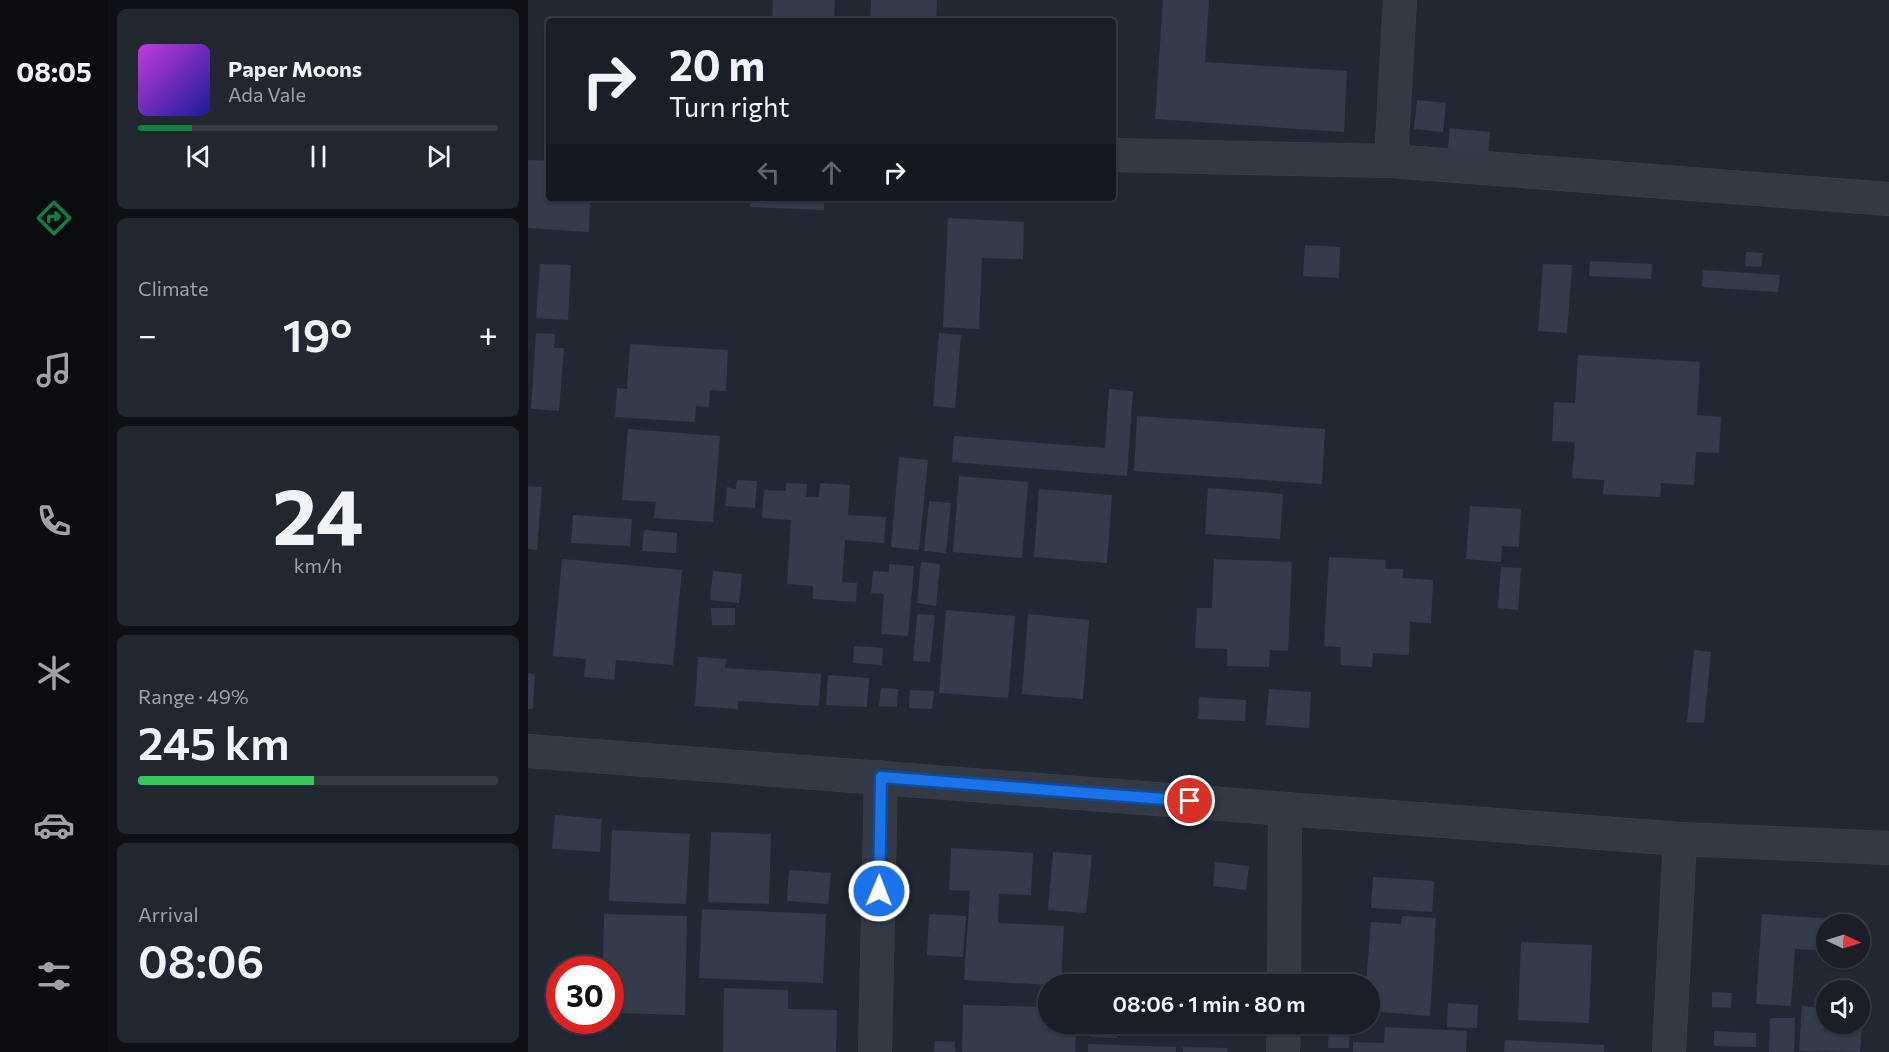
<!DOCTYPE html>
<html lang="en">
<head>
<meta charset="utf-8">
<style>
  :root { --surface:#191e27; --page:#22272f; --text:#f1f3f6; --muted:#9fa2a7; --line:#373c44; --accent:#0b8043 }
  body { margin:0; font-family:Commissioner,sans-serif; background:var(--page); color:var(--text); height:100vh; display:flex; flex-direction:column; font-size:22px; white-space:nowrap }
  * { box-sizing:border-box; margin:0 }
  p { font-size:20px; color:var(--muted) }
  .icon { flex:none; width:33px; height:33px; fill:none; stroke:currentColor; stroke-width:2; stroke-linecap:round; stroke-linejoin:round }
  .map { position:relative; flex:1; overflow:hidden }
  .side { display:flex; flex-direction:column; gap:9px; padding:9px; background:#0e1015; width:420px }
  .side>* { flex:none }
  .guide { position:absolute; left:18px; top:18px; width:570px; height:183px; border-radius:6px; box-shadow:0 2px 4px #0004,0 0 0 2px var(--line); background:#191e27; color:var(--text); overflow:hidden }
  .needle { width:39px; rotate:94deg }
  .buttons { position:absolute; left:1288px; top:914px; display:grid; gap:12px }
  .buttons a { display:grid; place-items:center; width:54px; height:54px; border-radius:50%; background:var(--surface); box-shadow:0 2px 4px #0004,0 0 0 2px var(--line); font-size:30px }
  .speed { position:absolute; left:18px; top:956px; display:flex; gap:12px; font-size:30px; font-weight:700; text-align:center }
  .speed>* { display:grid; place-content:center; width:78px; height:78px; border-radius:50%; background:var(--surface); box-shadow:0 2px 4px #0004,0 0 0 2px var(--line); line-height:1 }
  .speed .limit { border:9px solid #d22; background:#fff; color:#111 }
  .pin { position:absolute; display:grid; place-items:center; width:51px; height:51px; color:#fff; margin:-26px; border:3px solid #fff; border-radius:50%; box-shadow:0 2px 6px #0007 }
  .me { position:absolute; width:66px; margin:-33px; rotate:1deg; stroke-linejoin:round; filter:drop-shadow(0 0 4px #0008) }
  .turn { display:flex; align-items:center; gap:21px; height:126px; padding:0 24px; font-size:27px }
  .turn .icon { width:78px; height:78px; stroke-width:2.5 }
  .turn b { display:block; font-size:42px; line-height:51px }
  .lanes { display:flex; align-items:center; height:57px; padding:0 24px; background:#0003; justify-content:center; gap:30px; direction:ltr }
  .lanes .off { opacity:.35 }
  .big { font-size:45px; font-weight:600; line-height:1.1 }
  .side .widget { flex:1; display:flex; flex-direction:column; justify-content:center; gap:9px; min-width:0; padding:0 21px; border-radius:9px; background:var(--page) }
  .side .dial { align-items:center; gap:0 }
  .dial b { font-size:78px; line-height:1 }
  .song { display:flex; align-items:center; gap:18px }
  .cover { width:72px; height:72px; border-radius:9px; background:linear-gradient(135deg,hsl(290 70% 55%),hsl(240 70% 35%)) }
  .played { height:6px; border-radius:3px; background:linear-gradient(90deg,var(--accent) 15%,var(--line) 15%) }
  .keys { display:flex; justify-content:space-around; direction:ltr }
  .heat { display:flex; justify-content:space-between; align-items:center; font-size:33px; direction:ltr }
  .charge { height:9px; border-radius:4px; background:linear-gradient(90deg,#34c759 49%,var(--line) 0) }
  .trip { position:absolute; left:510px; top:974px; width:342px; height:60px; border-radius:30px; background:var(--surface); box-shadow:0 2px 4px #0004,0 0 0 2px var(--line); font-weight:600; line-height:60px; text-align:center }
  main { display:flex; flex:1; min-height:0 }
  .tab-bar { display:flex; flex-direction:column; width:108px; justify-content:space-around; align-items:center; background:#0a0c10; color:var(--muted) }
  .tab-bar .icon { width:42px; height:42px }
  .tab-bar .selected { color:var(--accent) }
  .tab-bar b { font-size:27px; color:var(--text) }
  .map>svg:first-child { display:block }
</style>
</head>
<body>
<main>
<nav class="tab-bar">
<b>08:05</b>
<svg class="icon selected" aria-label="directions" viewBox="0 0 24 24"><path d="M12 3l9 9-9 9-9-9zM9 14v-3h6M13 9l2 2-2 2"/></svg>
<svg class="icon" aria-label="music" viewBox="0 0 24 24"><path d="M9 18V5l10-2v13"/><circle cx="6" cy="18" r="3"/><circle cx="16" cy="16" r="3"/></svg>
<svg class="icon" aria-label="phone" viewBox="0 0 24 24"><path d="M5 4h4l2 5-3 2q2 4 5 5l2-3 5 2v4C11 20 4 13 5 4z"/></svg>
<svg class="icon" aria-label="climate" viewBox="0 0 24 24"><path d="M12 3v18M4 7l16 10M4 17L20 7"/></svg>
<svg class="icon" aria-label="car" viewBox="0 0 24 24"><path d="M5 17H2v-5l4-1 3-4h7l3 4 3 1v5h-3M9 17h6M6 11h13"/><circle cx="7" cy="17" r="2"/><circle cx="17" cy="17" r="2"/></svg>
<svg class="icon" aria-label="filters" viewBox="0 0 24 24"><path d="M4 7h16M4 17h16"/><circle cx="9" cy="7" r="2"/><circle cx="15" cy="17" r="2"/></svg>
</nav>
<section class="side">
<div class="widget">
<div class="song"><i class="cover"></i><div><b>Paper Moons</b><p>Ada Vale</p></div></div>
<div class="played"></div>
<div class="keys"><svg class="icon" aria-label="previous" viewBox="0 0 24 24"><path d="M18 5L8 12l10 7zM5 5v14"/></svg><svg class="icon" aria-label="pause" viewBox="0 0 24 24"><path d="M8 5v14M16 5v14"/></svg><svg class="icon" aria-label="next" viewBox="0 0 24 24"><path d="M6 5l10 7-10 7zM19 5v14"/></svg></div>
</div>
<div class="widget"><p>Climate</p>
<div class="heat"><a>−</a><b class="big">19°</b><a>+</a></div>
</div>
<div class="widget dial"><b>24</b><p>km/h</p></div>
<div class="widget"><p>Range · 49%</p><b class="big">245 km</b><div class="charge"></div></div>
<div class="widget"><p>Arrival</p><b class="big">08:06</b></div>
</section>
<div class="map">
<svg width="1361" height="1052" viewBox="0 0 1361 1052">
  <rect width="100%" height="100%" fill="#212834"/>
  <g fill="#343b4b">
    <path d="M245,0H307L306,21H244Z"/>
    <path d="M343,0H409L408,21H342Z"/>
    <path d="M635,0H681L677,62L819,71L816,132L627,119Z"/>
    <path d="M889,100L918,103L915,132L886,129Z"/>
    <path d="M922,128L962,132L960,152L920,148Z"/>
    <path d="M0,160L21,161V198H62L61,232L0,228Z"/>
    <path d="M223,198H296V210L222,207Z"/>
    <path d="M420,218L496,222L495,259L454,258L451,329L415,327Z"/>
    <path d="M777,245L812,247L811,278L775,276Z"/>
    <path d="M1218,252L1235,253L1233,267L1217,266Z"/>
    <path d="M1062,261L1124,264L1123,279L1061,276Z"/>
    <path d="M12,264L43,265L40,320L8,318Z"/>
    <path d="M1015,264L1044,265L1039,333L1010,331Z"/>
    <path d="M1175,270L1252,275L1250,292L1174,287Z"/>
    <path d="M8,333L27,334L26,348H36L31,411L3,409Z"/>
    <path d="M411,333L433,335L427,408L405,406Z"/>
    <path d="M102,344L200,350L198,391L182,390L181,407L168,406L167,422L87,417L89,388L99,389Z"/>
    <path d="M1050,355L1172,362L1169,415L1193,417L1191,453L1168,452L1166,485L1133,483L1132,497L1075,494L1076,480L1044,478L1047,442L1024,441L1026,402L1047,403Z"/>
    <path d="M581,389L605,391L599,476L424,462L426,436L577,448Z"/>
    <path d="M609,416L797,429L794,484L606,471Z"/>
    <path d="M100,429L192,436L185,522L126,518L128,502L94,500Z"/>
    <path d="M371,457L400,460L391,550L363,547Z"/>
    <path d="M431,476L500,482L494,558L425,552Z"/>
    <path d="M209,480L229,481L227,508L197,506L199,487L208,489Z"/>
    <path d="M258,483L279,484L278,497H291L292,483L322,485L320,515L358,517L356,543L317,540L314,582L329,583L328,602L285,599V586L259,584L263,520L234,518L236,490L258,491Z"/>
    <path d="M0,486L14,487L9,550L0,549Z"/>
    <path d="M680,488L755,494L752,539L677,534Z"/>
    <path d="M511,489L584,495L579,563L506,557Z"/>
    <path d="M401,501L423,503L418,553L396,551Z"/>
    <path d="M942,506L993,509L991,547L974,546L973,562L938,559Z"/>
    <path d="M45,515L104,519L102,546L43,543Z"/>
    <path d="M116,530L149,533L148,553L114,551Z"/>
    <path d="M801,557L858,560L857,569H875V578L905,580L903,623L882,622L881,655L845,653L844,667L813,665V647L796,646Z"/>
    <path d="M34,559L154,570L145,665L88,660L86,680L56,677L58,659L25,656Z"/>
    <path d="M686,559L764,562L760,651L742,650L741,667L699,666V649L667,648L669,608H684Z"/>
    <path d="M393,562L412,564L408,606L389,603Z"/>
    <path d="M361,564L386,566L380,636L353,634L356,594L343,593L345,571L361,572Z"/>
    <path d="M973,567L993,568L990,610L970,608Z"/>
    <path d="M185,571L214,574L211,603L182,600Z"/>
    <path d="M183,608H207V625H184Z"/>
    <path d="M418,610L487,616L480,698L411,693Z"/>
    <path d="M389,614L407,615L402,662L385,661Z"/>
    <path d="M500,614L561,620L555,699L494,694Z"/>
    <path d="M326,646L355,648L354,665L325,663Z"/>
    <path d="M1166,650L1183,652L1176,723L1159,722Z"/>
    <path d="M170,657L198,659L197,668L293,674L291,706L210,701V709L167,706Z"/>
    <path d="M0,673L7,674L5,709H0Z"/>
    <path d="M300,675L341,678L339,707L298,705Z"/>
    <path d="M353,688L370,689L369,707L351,706Z"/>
    <path d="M741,689L783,692L781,728L738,725Z"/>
    <path d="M382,690L406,691L404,709L381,708Z"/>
    <path d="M671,697L718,700L717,721L670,719Z"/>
    <path d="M27,815L74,819L72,852L24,849Z"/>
    <path d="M84,830L162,834L158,904L81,901Z"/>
    <path d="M183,832L243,834L241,904L180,902Z"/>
    <path d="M423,848L505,853L503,895L471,894L470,923L536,926L533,984L520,985L436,980L442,891L421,890Z"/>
    <path d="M525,852L564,855L558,913L520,910Z"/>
    <path d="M687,862L721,866L718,890L685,886Z"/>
    <path d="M261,870L303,873L300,904L259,901Z"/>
    <path d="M845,877L906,881L904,912L843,908Z"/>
    <path d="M174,909L298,914L295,983L171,978Z"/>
    <path d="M76,914L159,916L157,1015L82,1013V969H75Z"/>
    <path d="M401,914L438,916L435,957L399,955Z"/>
    <path d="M1234,914L1333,921V924H1299V951L1267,949L1263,1006L1228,1004Z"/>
    <path d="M874,916L908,918L902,1016L842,1011V984H838L843,922L873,924Z"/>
    <path d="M993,942L1064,945L1061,1023L990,1020Z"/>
    <path d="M631,980L664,982V984H631Z"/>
    <path d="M196,988L260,990V1009L309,1010L308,1052H195Z"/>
    <path d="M1184,992L1204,993L1203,1008L1184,1007Z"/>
    <path d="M920,1003L950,1005L949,1028L919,1027Z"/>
    <path d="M435,1005L520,1007V1023H548L547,1052H434Z"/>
    <path d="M1274,1006L1299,1008V1023H1332V1010H1335L1332,1052L1271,1051Z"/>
    <path d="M1242,1018H1267L1266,1052H1241Z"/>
    <path d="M563,1023H589V1038L562,1037Z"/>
    <path d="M628,1023H683V1031L628,1028Z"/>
    <path d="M801,1023H822L821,1048H800Z"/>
    <path d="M857,1027L939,1031L938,1052H825V1042L856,1043Z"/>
    <path d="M1186,1031L1228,1033V1047L1186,1046Z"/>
    <path d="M977,1040L1076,1045V1052H976Z"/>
    <path d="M407,1041L427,1042V1052H406Z"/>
    <path d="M560,1044L648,1047V1052H560Z"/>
    <path d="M655,1047L699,1048V1052H655Z"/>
  </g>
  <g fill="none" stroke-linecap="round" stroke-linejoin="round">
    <defs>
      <g id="minor">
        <path d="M585,155L863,161L1361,199"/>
        <path d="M863,161L872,0"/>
        <path d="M0,751L1152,839L1361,848"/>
        <path d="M756,984L757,809"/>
        <path d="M347,1052L353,777"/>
        <path d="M755,1052L756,1023"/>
        <path d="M1141,1052L1152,839"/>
      </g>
    </defs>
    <use href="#minor" stroke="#3e434e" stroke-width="34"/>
    <use href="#minor" stroke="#343a45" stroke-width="33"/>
  </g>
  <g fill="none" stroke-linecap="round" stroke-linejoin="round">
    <defs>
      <path id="route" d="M351,891L353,777L662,801"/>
    </defs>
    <use href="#route" stroke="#114b97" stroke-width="15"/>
    <use href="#route" stroke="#1a73e8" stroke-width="10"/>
  </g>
</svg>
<div class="buttons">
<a><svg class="needle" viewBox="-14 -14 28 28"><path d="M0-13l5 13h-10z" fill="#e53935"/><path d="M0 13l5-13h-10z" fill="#9fa2a7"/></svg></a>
<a><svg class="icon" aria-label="sound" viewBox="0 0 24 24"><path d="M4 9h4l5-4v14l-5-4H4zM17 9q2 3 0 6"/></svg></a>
</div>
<div class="speed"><div class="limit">30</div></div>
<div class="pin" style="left:662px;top:801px;background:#d93025"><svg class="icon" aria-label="arrive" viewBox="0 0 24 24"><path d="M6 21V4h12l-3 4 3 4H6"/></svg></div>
<svg class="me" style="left:351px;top:891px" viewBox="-20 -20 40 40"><circle r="17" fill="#1a73e8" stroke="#fff" stroke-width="3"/><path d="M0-11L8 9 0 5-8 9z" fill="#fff"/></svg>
<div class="trip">08:06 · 1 min · 80 m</div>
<div class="guide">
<div class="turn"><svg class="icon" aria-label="right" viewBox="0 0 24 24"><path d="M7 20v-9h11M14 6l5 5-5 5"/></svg><div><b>20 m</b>Turn right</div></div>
<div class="lanes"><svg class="icon off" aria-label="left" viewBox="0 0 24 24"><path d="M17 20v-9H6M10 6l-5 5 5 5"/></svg><svg class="icon off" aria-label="ahead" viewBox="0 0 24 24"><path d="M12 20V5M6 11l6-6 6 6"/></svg><svg class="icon" aria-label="right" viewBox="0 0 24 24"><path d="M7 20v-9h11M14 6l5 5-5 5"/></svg></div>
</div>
</div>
</main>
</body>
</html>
